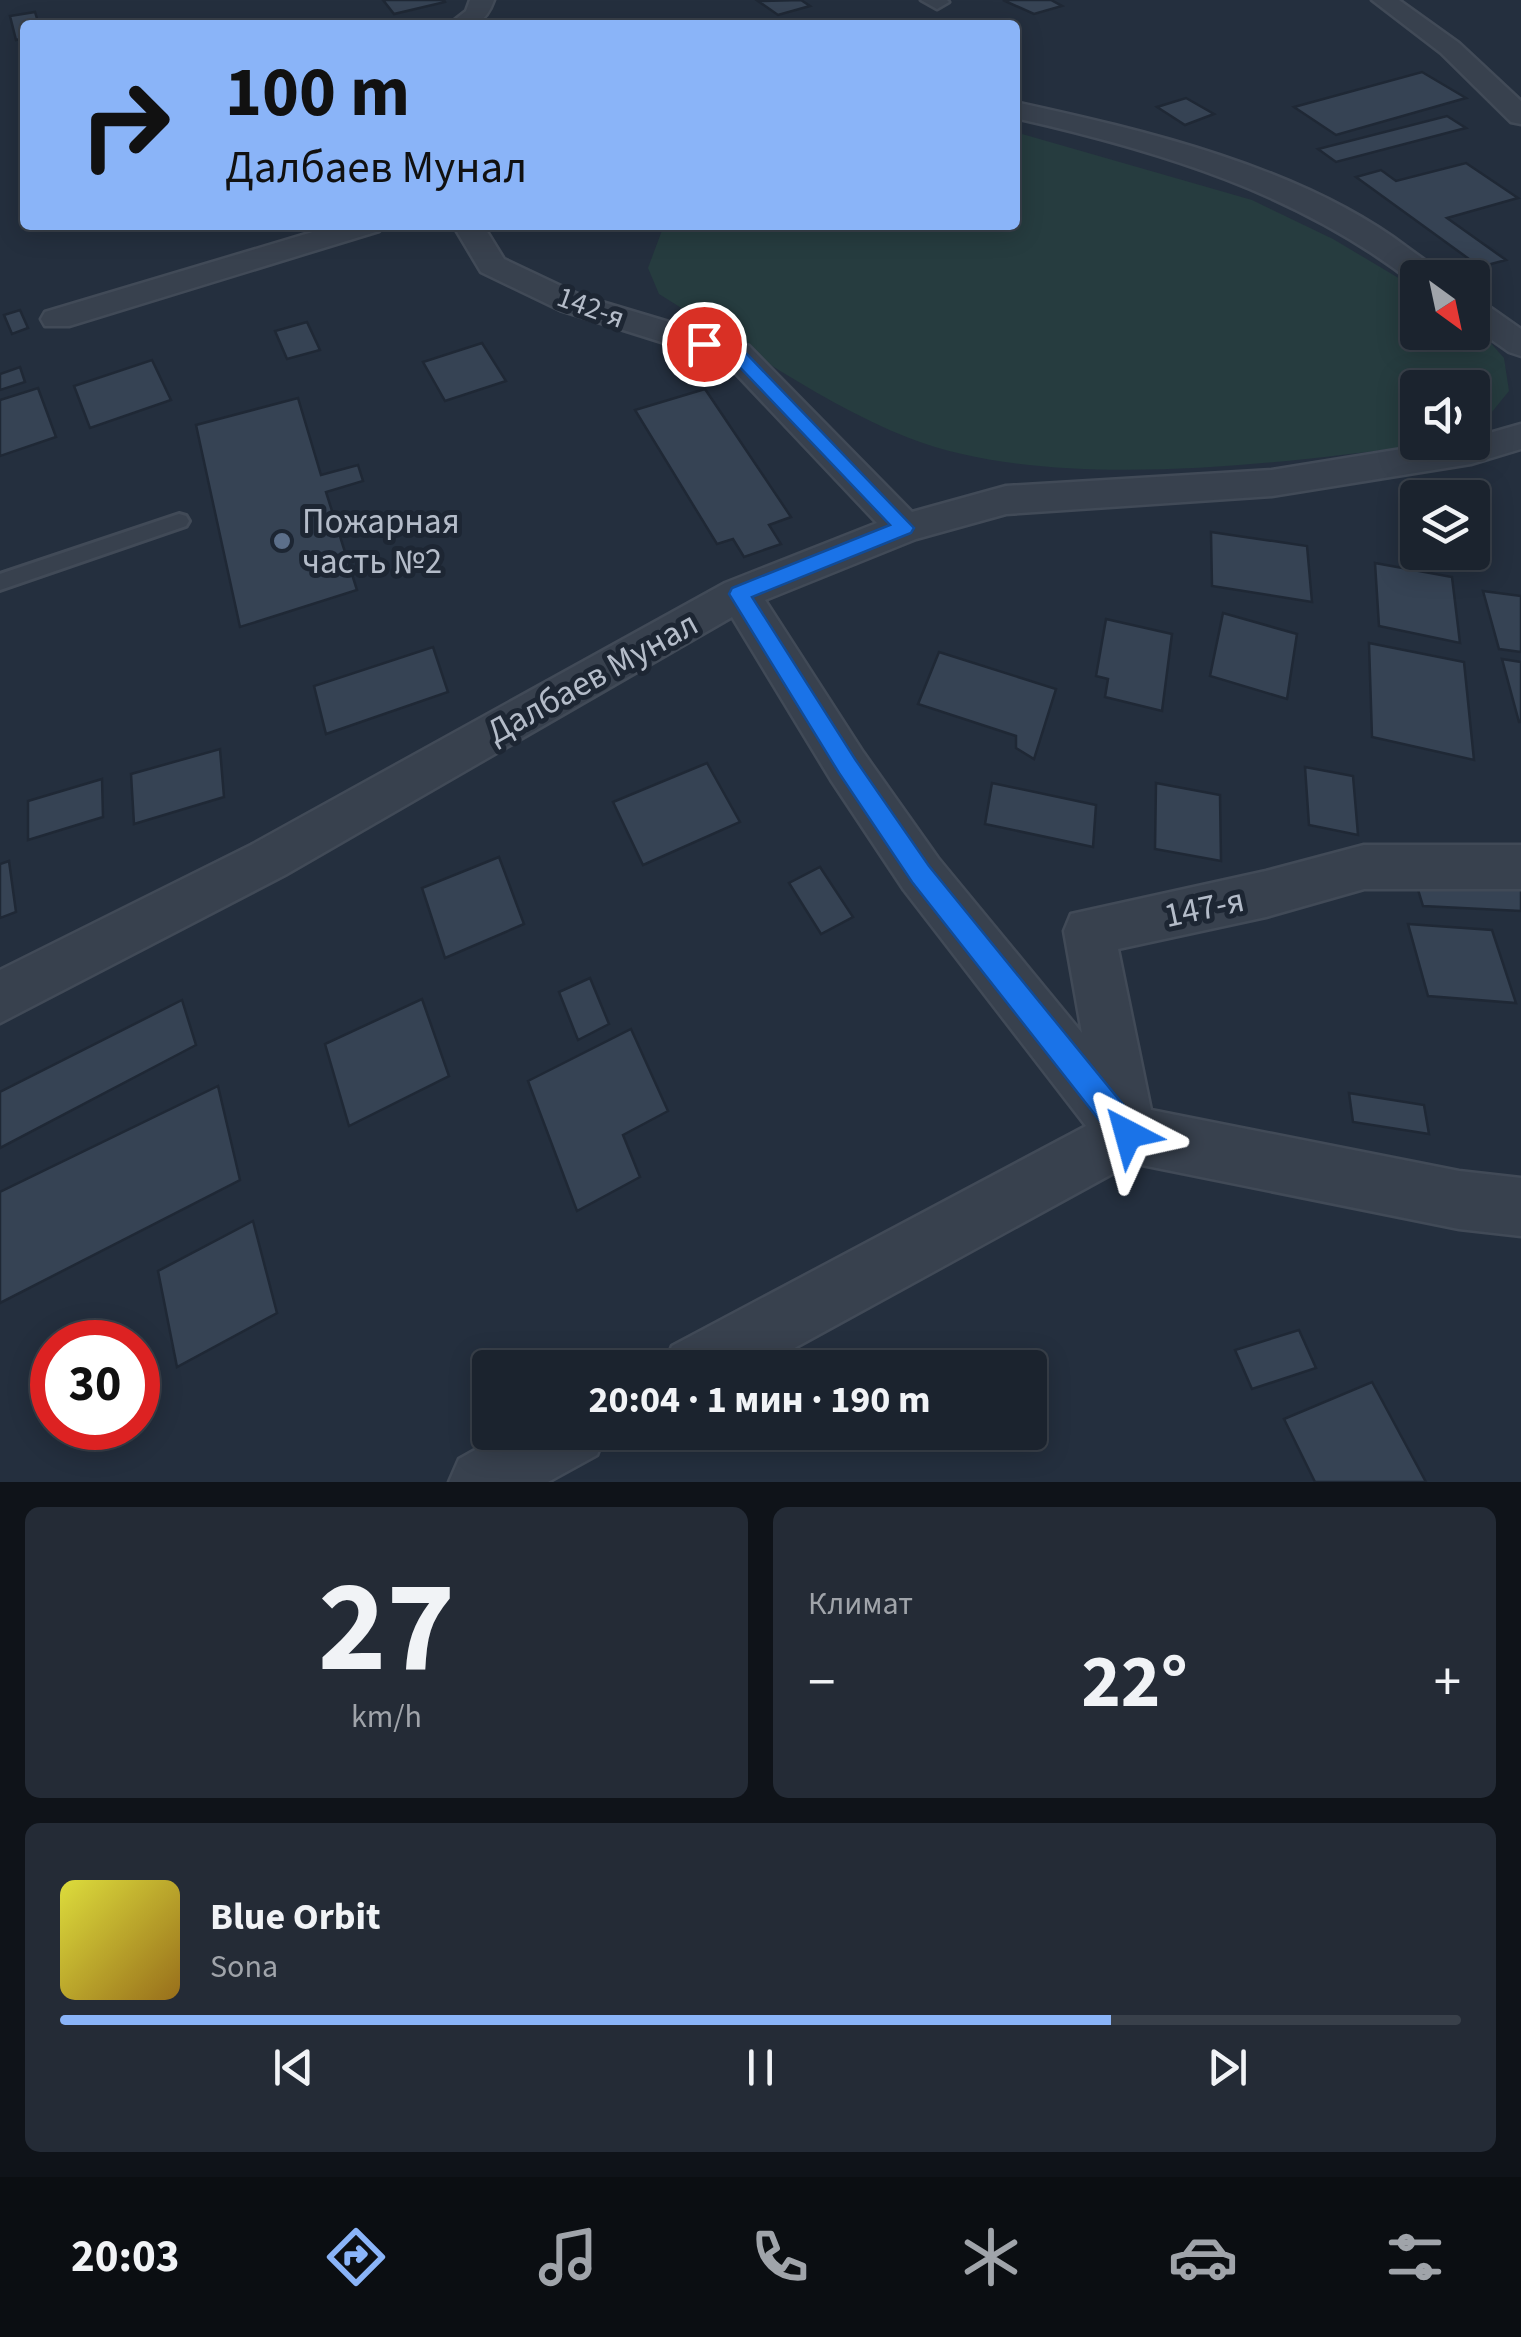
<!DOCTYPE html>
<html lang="ru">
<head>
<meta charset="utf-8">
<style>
  :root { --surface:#1b232e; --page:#242b36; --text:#f1f3f6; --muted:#a0a4aa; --line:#39404a; --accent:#8ab4f8 }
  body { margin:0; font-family:"Source Sans 3",sans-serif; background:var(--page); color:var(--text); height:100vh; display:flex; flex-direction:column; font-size:38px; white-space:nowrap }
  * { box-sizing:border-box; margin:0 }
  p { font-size:32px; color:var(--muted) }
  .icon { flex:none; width:55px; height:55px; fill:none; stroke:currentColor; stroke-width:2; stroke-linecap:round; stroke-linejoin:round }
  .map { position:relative; height:1482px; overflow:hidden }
  .side { display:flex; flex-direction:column; gap:25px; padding:25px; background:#0f1319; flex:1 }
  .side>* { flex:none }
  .hud { position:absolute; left:20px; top:20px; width:1000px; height:210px; border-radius:10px; box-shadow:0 5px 25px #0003,0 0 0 2px var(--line); background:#8ab4f8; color:#111; overflow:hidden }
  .needle { width:65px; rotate:147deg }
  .tools { position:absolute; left:1400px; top:260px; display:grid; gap:20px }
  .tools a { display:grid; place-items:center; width:90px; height:90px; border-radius:10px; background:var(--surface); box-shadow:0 5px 25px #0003,0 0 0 2px var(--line); font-size:50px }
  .speed { position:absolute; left:30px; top:1320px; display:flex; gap:20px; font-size:50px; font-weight:700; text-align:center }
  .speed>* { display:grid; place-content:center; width:130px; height:130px; border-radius:50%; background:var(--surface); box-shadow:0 5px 25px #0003,0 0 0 2px var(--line); line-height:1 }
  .speed .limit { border:15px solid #d22; background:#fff; color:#111 }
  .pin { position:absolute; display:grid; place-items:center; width:85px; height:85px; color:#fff; margin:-42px; border:5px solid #fff; border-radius:50%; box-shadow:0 2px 10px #0007 }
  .me { position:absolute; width:110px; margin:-55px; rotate:321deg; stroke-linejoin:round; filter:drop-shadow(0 0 8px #0008) }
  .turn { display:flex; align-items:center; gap:35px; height:210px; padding:0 40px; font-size:45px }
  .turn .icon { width:130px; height:130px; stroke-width:2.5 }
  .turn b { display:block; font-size:70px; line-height:85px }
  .big { font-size:75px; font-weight:700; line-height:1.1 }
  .side .widget { flex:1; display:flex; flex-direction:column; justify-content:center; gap:15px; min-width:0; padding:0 35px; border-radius:15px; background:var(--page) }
  .side .dial { align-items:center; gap:0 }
  .dial b { font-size:130px; line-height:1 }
  .song { display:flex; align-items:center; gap:30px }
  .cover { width:120px; height:120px; border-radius:15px; background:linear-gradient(135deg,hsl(60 70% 55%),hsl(40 70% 35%)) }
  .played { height:10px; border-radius:5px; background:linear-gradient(90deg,var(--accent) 75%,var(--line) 75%) }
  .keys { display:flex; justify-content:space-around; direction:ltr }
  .heat { display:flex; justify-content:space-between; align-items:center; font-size:55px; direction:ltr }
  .side .tiles { flex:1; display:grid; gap:25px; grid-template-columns:1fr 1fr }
  .widget:last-child { grid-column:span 2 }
  .trip { position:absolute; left:472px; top:1350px; width:575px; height:100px; border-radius:10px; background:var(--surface); box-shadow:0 5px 25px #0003,0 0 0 2px var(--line); font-weight:700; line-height:100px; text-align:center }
  .menu { display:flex; height:160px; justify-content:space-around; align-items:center; background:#0b0e12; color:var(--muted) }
  .menu .icon { width:70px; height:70px }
  .menu .current { color:var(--accent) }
  .menu b { font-size:45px; color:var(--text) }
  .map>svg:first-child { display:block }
</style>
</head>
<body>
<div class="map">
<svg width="1521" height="1482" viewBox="0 0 1521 1482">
  <rect width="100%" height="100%" fill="#242f3e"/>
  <path fill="#263c3f" d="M1015,132L1252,200L1333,239L1417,289L1418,332H1472L1473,323L1504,358L1509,391L1483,423L1473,426L1472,388H1418V442L1425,443L1414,446C1267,465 1048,492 909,438C821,403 739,343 659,294L648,268L664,225H1015Z"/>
  <g fill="#364354" stroke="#1f2835" stroke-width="2.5">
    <path d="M383,0H444L445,2L394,14Z"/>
    <path d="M801,0L810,6L778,15L758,1Z"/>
    <path d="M1003,0H1051L1062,6L1034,14Z"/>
    <path d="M35,12L39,25H25V38L16,40L10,16Z"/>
    <path d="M1422,72L1466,98L1336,135L1294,107Z"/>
    <path d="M1186,98L1214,114L1185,125L1157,107Z"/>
    <path d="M1447,116L1466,128L1336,162L1318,149Z"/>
    <path d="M1466,163L1518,198L1447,218L1506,260L1480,267L1356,177L1381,170L1396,181Z"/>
    <path d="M20,310L28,328L12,334L4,315Z"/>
    <path d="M307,322L320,350L287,359L275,331Z"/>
    <path d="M482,343L506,381L445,401L423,362Z"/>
    <path d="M152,360L171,400L90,428L74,386Z"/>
    <path d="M20,367L25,382L0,390V374Z"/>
    <path d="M38,388L56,437L0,456V400Z"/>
    <path d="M705,389L791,517L769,525L781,544L744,557L733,539L717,544L635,410Z"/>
    <path d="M298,398L321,475L358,465L363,481L326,492L357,590L240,627L196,425Z"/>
    <path d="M1211,532L1307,546L1312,602L1212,586Z"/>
    <path d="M1375,563L1452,577L1460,643L1379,626Z"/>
    <path d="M1483,591L1521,596V652L1499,649Z"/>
    <path d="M1223,613L1297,634L1287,699L1210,676Z"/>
    <path d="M1106,619L1172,634L1162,711L1105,697L1108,679L1096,676Z"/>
    <path d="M1369,643L1464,662L1474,760L1372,737Z"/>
    <path d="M433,647L448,692L326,734L314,686Z"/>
    <path d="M939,652L1056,689L1034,759L1016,748V736L918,704Z"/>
    <path d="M1502,659L1521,662V722H1519Z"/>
    <path d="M220,749L224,797L134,824L131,774Z"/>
    <path d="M707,763L740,822L643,865L613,802Z"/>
    <path d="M1305,767L1353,776L1358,835L1309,825Z"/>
    <path d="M102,779L103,817L28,840V801Z"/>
    <path d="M992,783L1096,805L1093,847L985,824Z"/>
    <path d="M1156,783L1220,795L1221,861L1155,849Z"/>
    <path d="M499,857L524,924L445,958L422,888Z"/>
    <path d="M9,861L16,912L0,918V864Z"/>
    <path d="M820,867L853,917L821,934L789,883Z"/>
    <path d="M1416,883L1521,889V911L1423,906Z"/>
    <path d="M1408,924L1492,930L1516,1003L1428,996Z"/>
    <path d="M590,978L609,1024L578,1040L559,992Z"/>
    <path d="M422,999L449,1076L349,1126L325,1044Z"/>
    <path d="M182,1000L196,1045L0,1148V1092Z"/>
    <path d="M631,1029L668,1111L623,1135L640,1177L577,1211L528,1081Z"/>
    <path d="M218,1086L240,1180L0,1303V1192Z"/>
    <path d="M1349,1093L1424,1105L1429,1134L1353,1122Z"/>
    <path d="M253,1221L277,1313L177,1367L158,1271Z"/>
    <path d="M1299,1330L1316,1368L1252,1389L1235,1350Z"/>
    <path d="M1372,1382L1426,1482H1315L1284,1419Z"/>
  </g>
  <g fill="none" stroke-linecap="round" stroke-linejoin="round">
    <defs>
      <path id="service" d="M179,514L186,516L189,521L186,526L0,590V574Z"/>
      <g id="minor">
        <path d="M470,0H494C485,26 473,25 448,25L466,11Z"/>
        <path d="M921,0H947L949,2L937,9Z"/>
        <path d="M1372,0H1399L1459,43L1521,101V124L1511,122L1441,53Z"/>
        <path d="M1015,102C1143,130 1302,167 1408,248C1420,257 1434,265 1442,278H1418L1416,285C1300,193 1157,150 1015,118Z"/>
        <path d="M336,225H383L379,231L69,326H45L41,319L45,312Z"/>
        <path d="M453,225H483L504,259L582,296L749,346L912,512L1006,486L1272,470L1445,442H1472V438L1521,424V449L1471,464L1272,496L1006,514L916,539L765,600L863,752L938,858L1082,1033L1064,931L1071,914L1266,871L1364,845H1521V889H1364L1266,917L1118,949L1151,1110L1459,1171L1521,1178V1236L1459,1229L1132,1163L758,1368H663L672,1346L1086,1126L904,890L831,780L732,617L285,875L0,1023V970L251,845L725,583L877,523L725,362L560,310L481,272Z"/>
        <path d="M1472,300L1484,303L1521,329V356L1509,352L1472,326Z"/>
        <path d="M507,1432H606L597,1455L548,1482H449L459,1459Z"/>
      </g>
    </defs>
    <use href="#service" stroke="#414a57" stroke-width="6"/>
    <use href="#minor" stroke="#414a57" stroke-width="5"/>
    <use href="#service" fill="#38414e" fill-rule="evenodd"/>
    <use href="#minor" fill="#38414e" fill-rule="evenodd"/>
  </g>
  <path fill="#1a73e8" stroke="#114b97" stroke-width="2.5" d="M704,339L743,350L914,528L911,533L752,597L855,759L929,866L1138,1123L1142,1134L1138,1144L1128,1148L1118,1144L912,882L839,773L729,594L732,588L890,525L731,358L698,348V340Z"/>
  <circle fill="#5c6f8a" stroke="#1d2633" stroke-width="4" cx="282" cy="541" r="10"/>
  <g text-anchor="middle" stroke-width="10" stroke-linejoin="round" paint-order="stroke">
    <g font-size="30" fill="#b4bcc9" stroke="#1d2633">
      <text transform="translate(591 307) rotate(20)" y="10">142-я</text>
    </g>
    <g font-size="35" fill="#b4bcc9" stroke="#1d2633" text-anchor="start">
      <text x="302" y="533">Пожарная<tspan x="302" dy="40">часть №2</tspan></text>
    </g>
    <g font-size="35" fill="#b4bcc9" stroke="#1d2633">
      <text transform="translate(592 677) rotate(-29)" y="12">Далбаев Мунал</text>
      <text transform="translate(1204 907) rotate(-12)" y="12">147-я</text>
    </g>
  </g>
</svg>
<div class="tools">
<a><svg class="needle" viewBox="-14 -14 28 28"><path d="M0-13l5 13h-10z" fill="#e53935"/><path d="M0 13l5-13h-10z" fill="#a0a4aa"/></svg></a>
<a><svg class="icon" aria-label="sound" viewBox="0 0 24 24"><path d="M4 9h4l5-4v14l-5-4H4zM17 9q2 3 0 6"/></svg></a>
<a><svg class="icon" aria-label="layers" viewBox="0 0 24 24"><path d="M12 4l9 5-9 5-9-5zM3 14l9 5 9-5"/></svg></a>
</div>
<div class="speed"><div class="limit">30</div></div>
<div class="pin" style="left:704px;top:344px;background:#d93025"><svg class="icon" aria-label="arrive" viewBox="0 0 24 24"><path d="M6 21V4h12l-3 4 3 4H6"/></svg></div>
<svg class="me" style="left:1128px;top:1134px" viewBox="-20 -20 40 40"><path d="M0-17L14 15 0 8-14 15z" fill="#1a73e8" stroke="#fff" stroke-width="4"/></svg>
<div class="trip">20:04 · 1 мин · 190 m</div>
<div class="hud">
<div class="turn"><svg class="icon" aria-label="right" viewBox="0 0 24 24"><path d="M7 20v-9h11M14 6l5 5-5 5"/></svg><div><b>100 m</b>Далбаев Мунал</div></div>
</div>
</div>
<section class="side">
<div class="tiles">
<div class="widget dial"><b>27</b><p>km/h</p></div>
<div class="widget"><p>Климат</p>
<div class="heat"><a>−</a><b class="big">22°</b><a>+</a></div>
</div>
<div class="widget">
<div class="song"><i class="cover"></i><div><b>Blue Orbit</b><p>Sona</p></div></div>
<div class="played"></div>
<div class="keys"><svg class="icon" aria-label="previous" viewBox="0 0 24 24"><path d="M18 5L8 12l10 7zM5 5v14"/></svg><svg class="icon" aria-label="pause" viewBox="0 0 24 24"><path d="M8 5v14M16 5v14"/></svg><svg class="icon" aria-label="next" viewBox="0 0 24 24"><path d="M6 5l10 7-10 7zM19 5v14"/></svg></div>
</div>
</div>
</section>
<nav class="menu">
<b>20:03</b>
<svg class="icon current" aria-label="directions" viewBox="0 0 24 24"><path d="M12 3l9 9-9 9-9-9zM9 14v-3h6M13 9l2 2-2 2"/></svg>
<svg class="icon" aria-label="music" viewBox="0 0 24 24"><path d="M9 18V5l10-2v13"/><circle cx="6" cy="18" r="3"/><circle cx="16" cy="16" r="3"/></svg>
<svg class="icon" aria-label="phone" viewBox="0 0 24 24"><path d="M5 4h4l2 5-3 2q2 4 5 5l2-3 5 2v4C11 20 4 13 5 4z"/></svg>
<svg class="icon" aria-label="climate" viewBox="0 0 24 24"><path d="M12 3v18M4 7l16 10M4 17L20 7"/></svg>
<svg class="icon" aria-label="car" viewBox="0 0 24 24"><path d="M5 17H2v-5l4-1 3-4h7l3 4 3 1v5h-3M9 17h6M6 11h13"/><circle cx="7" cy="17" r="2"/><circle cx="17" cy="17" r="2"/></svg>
<svg class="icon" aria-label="filters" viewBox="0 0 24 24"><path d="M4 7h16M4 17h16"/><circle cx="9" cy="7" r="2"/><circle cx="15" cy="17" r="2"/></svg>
</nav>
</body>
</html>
